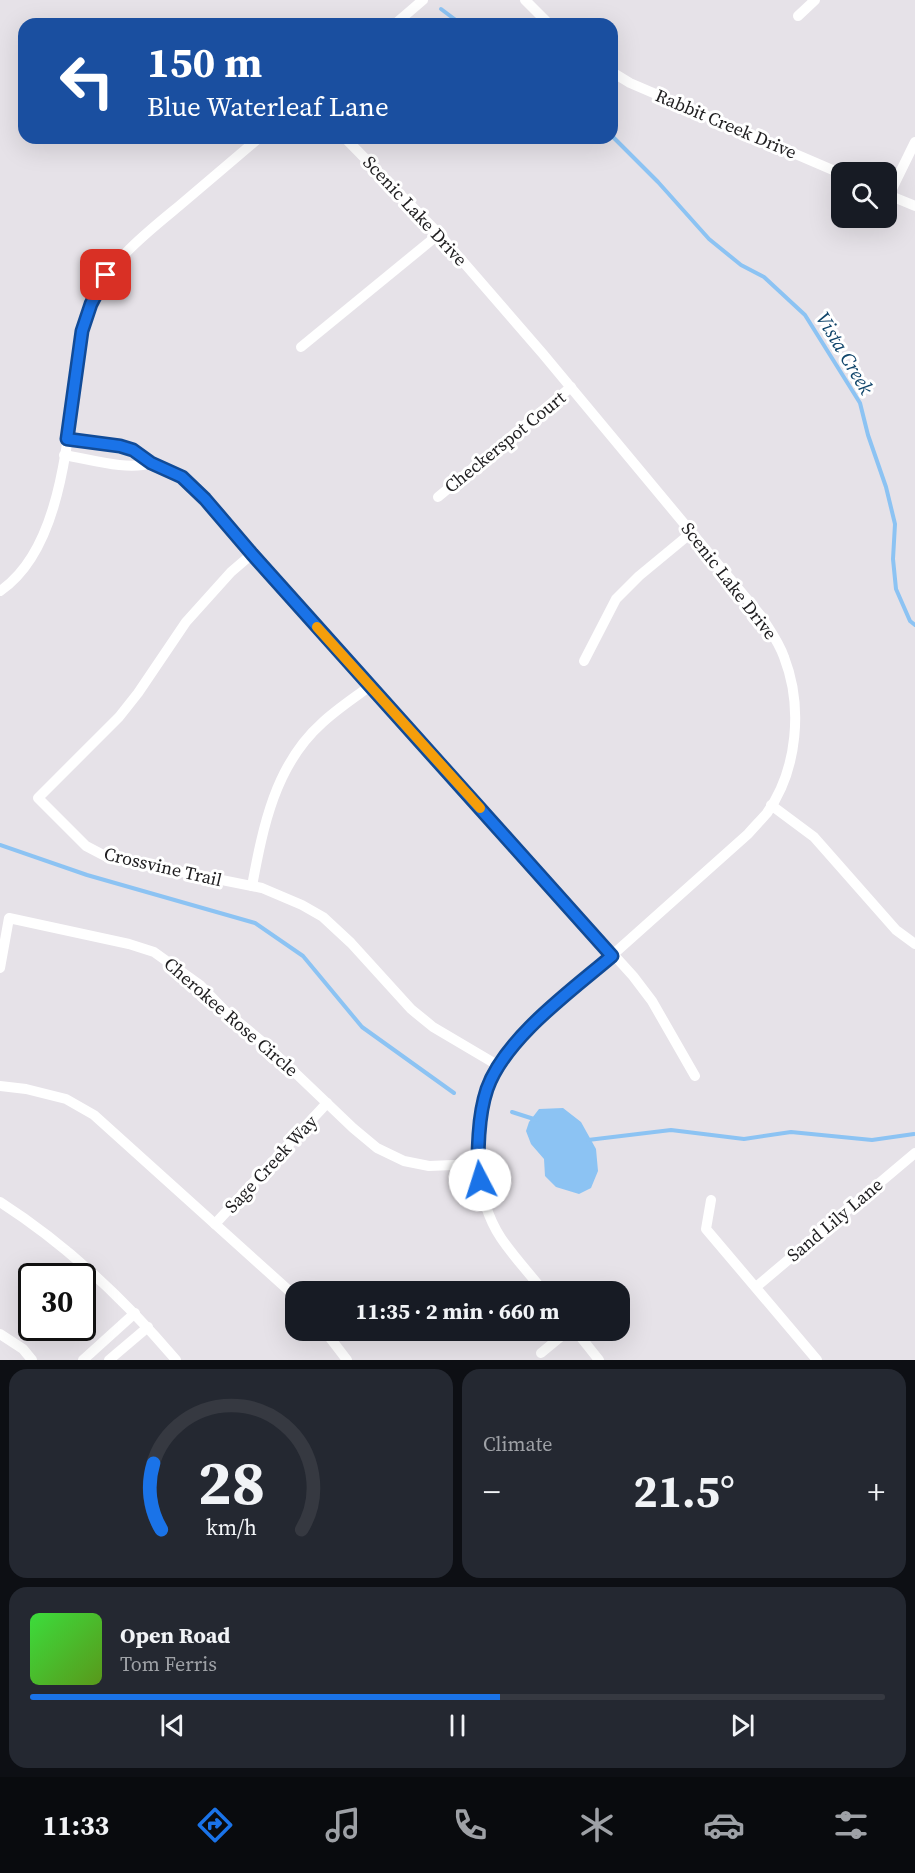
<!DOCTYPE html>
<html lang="en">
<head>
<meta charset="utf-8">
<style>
  :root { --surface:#171b24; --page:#242831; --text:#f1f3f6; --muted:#9ea1a6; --line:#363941; --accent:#1a73e8 }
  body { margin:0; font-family:"Source Serif 4",serif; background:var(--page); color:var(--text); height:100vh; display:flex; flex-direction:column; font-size:22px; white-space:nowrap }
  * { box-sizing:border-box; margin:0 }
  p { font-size:20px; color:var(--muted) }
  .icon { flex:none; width:33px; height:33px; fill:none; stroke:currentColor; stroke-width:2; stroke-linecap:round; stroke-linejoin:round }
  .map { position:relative; height:1360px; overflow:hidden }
  .drawer { display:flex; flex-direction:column; gap:9px; padding:9px; background:#0d0f14; flex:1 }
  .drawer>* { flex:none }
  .hud { position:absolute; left:18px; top:18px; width:600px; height:126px; border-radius:18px; box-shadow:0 6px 24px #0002; background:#1a4fa0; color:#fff; overflow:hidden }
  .tools { position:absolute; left:831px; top:162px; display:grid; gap:12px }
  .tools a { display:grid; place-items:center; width:66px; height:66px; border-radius:12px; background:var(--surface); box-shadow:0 6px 24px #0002; font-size:30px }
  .speed { position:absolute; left:18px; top:1263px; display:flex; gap:12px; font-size:30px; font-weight:700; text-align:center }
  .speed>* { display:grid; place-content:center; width:78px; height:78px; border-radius:50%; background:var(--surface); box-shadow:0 6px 24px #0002; line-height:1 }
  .speed .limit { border:3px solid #111; border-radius:9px; background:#fff; color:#111 }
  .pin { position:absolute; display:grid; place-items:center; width:51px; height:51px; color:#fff; margin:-26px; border-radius:12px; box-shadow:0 3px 9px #0006 }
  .me { position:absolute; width:66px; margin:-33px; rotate:355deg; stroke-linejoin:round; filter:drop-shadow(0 0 4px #0008) }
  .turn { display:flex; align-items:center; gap:21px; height:126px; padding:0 30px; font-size:27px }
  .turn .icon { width:78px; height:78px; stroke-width:2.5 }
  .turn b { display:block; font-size:42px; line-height:51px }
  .big { font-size:45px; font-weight:700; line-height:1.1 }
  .drawer .tile { flex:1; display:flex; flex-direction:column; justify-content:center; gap:9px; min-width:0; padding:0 21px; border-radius:18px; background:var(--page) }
  .drawer .dial { align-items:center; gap:0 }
  .dial svg { height:156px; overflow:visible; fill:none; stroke:var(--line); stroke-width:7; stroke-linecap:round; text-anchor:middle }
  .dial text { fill:var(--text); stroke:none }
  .song { display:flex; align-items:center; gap:18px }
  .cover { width:72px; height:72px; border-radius:9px; background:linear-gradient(135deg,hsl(120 70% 55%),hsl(90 70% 35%)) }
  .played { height:6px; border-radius:3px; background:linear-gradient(90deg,var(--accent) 55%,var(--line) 55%) }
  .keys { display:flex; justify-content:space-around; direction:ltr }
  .heat { display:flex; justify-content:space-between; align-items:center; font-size:33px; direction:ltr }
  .drawer .tiles { flex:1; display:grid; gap:9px; grid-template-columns:1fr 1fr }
  .tile:last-child { grid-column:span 2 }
  .trip { position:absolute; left:285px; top:1281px; width:345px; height:60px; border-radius:18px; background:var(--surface); box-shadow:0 6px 24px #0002; font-weight:700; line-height:60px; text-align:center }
  .menu { display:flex; height:96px; justify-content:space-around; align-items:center; background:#090b0e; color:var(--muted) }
  .menu .icon { width:42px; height:42px }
  .menu .active { color:var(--accent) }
  .menu b { font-size:27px; color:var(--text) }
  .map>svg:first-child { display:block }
</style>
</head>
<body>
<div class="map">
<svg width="915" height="1360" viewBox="0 0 915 1360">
  <rect width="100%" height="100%" fill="#e6e2e8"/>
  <path fill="#8cc3f3" d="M563,1108L581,1122L596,1149L598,1171L591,1188L579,1194L556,1187L545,1176L544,1159L531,1144L526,1131L529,1122L539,1109Z"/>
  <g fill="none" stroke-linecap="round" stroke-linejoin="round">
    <g stroke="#8cc3f3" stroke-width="4">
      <path d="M441,9L461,24"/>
      <path d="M612,136L658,182L709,239L741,265L764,277L805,315L860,403L868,435L886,487L895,524L893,559L896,589L910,621L915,625"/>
      <path d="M0,845L87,875L255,923L303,956L362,1027L454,1093"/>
      <path d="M512,1112L537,1120"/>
      <path d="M588,1140L671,1130L744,1139L791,1132L872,1140L914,1134"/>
    </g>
    <g stroke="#fff" stroke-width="10">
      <path d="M525,0L549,24"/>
      <path d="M798,16L815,0"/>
      <path d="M395,24L423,0"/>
      <path d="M612,72L630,83L842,174"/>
      <path d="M345,138L439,234L543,354L761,616C769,629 779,642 784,657C803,706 798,769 767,813C761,820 754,827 748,834L534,1025C516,1044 498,1063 488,1087C470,1130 475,1199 501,1238C513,1256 530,1274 544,1292"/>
      <path d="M886,194L915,206"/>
      <path d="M889,195L915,142"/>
      <path d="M301,347L439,234"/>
      <path d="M67,439L120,446L133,450L151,463L181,476L205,499L252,554L370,686L633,976L652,1001L695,1076"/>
      <path d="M64,455C89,459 128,471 151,463"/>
      <path d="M438,497L571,387"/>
      <path d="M252,554L231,572L186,622L138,693L119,717L38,798L86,846L107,857L262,888L302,905L323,917L351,943L411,1009L433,1027L499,1066"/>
      <path d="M0,591C62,549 67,438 77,369C80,347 82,323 91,303C110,261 145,234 179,206C206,183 232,161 259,138"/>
      <path d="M584,661L616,599L639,576L691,533"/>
      <path d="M771,805L814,837L896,930L915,944"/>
      <path d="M252,886C263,827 275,765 322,723C337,709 354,698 370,686"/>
      <path d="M0,968L9,918L129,944L154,952L200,985L225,1011L265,1044L353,1128L377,1148L404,1161L429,1166L477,1164"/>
      <path d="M0,1086L26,1089L66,1099L94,1115L296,1297"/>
      <path d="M711,1200L706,1229L817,1360"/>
      <path d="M0,1202C67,1245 125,1300 176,1360"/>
      <path d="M215,1224L327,1103"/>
      <path d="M756,1287L915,1153"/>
      <path d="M324,1330L347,1360"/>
      <path d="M575,1330L599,1360"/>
      <path d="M0,1334L23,1349L32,1360"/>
      <path d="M541,1353L569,1330"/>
      <path d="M83,1360L135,1313"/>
      <path d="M109,1360L148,1327"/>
    </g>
  </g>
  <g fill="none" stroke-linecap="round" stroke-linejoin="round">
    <defs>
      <path id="route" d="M106,275L91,304L82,331L67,439L120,446L133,450L151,463L182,477L205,499L252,554L612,956C572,990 505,1038 487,1089C482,1104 480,1119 479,1134C478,1151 477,1165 480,1180"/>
    </defs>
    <use href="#route" stroke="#114b97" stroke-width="15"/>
    <use href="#route" stroke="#1a73e8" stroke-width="10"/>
    <path stroke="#f59e0b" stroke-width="10" d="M317,627L480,808"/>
  </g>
  <g text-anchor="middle" stroke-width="6" stroke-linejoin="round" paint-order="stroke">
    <g font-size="18" fill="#1e1d1f" stroke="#fff">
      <text transform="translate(726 124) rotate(23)" y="6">Rabbit Creek Drive</text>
      <text transform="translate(415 211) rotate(47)" y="6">Scenic Lake Drive</text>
      <text transform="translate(505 442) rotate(-39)" y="6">Checkerspot Court</text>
      <text transform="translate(729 581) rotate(52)" y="6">Scenic Lake Drive</text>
      <text transform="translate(163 867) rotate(13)" y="6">Crossvine Trail</text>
      <text transform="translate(231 1017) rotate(41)" y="6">Cherokee Rose Circle</text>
      <text transform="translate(271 1164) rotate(-47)" y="6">Sage Creek Way</text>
      <text transform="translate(835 1220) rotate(-40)" y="6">Sand Lily Lane</text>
    </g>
    <g font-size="20" font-style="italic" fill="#0f446a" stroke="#fff">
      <text transform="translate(845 353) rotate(59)" y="7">Vista Creek</text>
    </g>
  </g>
</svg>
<div class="tools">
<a><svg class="icon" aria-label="search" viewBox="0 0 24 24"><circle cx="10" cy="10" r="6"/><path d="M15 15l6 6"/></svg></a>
</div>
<div class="speed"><div class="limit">30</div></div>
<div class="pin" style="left:106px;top:275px;background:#d93025"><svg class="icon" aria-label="arrive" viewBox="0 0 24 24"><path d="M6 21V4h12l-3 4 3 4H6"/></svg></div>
<svg class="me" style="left:480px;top:1180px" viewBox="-20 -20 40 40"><circle r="19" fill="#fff"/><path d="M0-13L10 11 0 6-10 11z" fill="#1a73e8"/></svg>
<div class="trip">11:35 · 2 min · 660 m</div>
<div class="hud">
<div class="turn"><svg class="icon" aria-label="left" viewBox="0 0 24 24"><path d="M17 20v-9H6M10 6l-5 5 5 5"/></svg><div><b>150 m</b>Blue Waterleaf Lane</div></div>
</div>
</div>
<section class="drawer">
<div class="tiles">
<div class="tile dial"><svg viewBox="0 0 100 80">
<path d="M14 69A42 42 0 1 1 86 69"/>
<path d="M14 69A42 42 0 0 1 10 35" stroke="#1a73e8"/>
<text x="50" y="56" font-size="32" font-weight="700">28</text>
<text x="50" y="72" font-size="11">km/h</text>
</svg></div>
<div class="tile"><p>Climate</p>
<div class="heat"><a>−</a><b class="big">21.5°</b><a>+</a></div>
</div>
<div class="tile">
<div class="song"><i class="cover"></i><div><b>Open Road</b><p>Tom Ferris</p></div></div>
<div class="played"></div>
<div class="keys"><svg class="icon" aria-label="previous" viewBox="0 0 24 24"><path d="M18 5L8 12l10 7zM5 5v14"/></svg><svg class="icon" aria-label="pause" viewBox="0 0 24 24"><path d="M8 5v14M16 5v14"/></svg><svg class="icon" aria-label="next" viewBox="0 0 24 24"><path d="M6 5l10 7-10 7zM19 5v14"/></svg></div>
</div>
</div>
</section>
<nav class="menu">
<b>11:33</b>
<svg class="icon active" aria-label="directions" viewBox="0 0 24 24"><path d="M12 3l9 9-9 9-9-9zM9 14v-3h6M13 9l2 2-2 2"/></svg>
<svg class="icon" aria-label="music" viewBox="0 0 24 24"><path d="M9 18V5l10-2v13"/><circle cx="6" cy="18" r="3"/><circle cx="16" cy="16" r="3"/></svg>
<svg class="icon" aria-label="phone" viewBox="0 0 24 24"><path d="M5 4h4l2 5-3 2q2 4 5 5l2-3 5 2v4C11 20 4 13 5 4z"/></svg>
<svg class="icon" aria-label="climate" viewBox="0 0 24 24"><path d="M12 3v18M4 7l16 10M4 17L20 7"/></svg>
<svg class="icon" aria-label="car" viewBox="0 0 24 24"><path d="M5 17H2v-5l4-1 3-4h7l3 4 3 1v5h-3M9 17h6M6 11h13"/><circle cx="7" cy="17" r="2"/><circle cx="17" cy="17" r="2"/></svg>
<svg class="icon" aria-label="filters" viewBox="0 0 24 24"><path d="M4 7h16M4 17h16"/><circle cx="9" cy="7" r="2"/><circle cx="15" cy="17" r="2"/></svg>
</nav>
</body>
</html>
